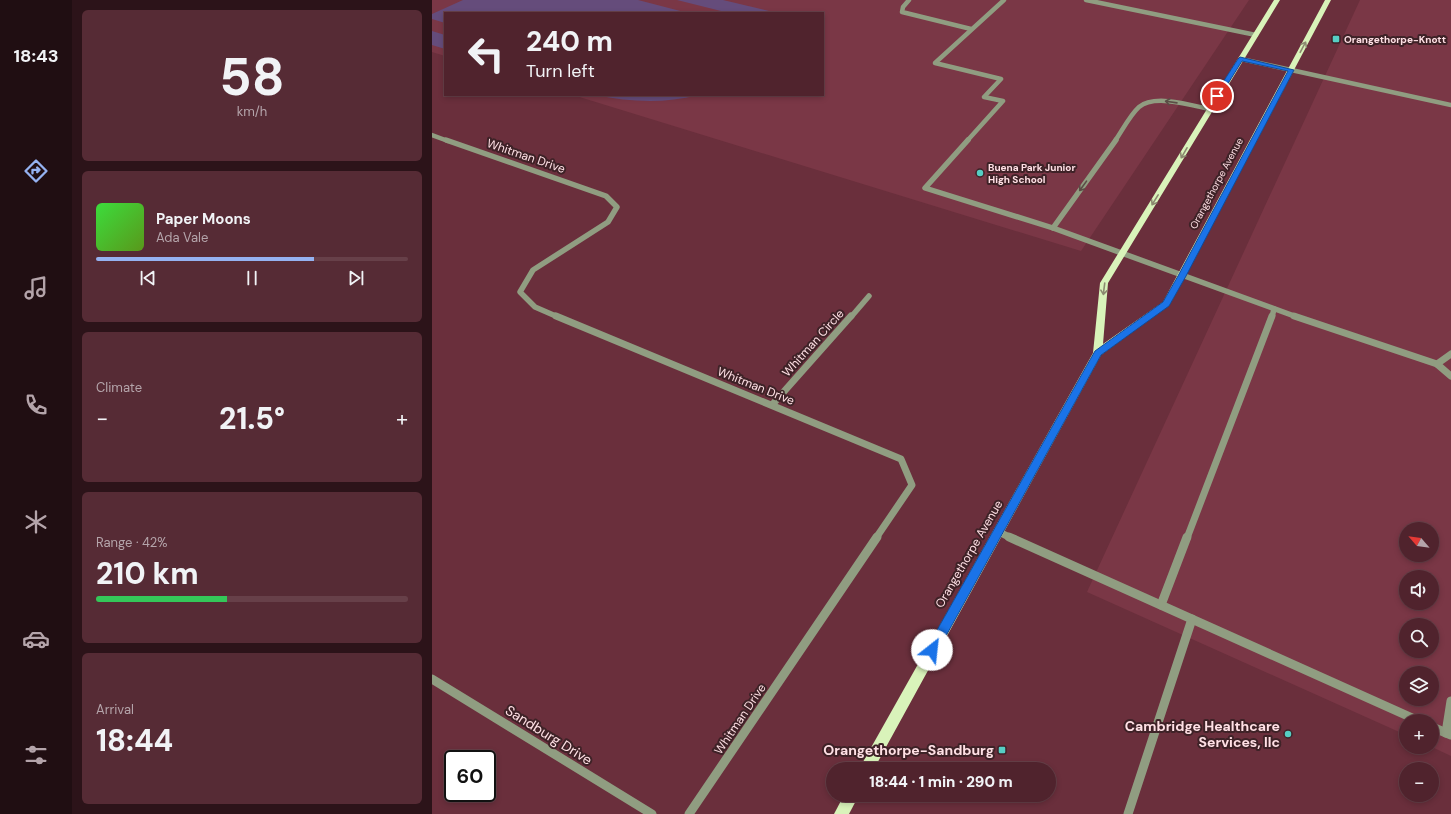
<!DOCTYPE html>
<html lang="en">
<head>
<meta charset="utf-8">
<style>
  :root { --surface:#50232d; --page:#562b35; --text:#f1f3f6; --muted:#b4a4aa; --line:#674049; --accent:#95b2f1 }
  body { margin:0; font-family:"DM Sans",sans-serif; background:var(--page); color:var(--text); height:100vh; display:flex; flex-direction:column; font-size:15px; white-space:nowrap }
  * { box-sizing:border-box; margin:0 }
  p { font-size:13px; color:var(--muted) }
  .icon { flex:none; width:22px; height:22px; fill:none; stroke:currentColor; stroke-width:2; stroke-linecap:round; stroke-linejoin:round }
  .map { position:relative; flex:1; overflow:hidden }
  .side { display:flex; flex-direction:column; gap:10px; padding:10px; background:#2c1319; width:360px }
  .side>* { flex:none }
  .top-card { position:absolute; left:12px; top:12px; width:380px; height:84px; border-radius:0px; box-shadow:0 2px 6px #0003,0 0 0 1px var(--line); background:#50232d; color:var(--text); overflow:hidden }
  .needle { width:26px; rotate:298deg }
  .controls { position:absolute; left:967px; top:522px; display:grid; gap:8px }
  .controls a { display:grid; place-items:center; width:40px; height:40px; border-radius:50%; background:var(--surface); box-shadow:0 2px 6px #0003,0 0 0 1px var(--line); font-size:20px }
  .speed { position:absolute; left:12px; top:750px; display:flex; gap:8px; font-size:20px; font-weight:700; text-align:center }
  .speed>* { display:grid; place-content:center; width:52px; height:52px; border-radius:50%; background:var(--surface); box-shadow:0 2px 6px #0003,0 0 0 1px var(--line); line-height:1 }
  .speed .limit { border:2px solid #111; border-radius:6px; background:#fff; color:#111 }
  .pin { position:absolute; display:grid; place-items:center; width:34px; height:34px; color:#fff; margin:-17px; border:2px solid #fff; border-radius:50%; box-shadow:0 1px 4px #0007 }
  .me { position:absolute; width:44px; margin:-22px; rotate:29deg; stroke-linejoin:round; filter:drop-shadow(0 0 3px #0008) }
  .turn { display:flex; align-items:center; gap:14px; height:84px; padding:0 16px; font-size:18px }
  .turn .icon { width:52px; height:52px; stroke-width:2.5 }
  .turn b { display:block; font-size:28px; line-height:34px }
  .big { font-size:30px; font-weight:800; line-height:1.1 }
  .side .widget { flex:1; display:flex; flex-direction:column; justify-content:center; gap:6px; min-width:0; padding:0 14px; border-radius:6px; background:var(--page) }
  .side .dial { align-items:center; gap:0 }
  .dial b { font-size:52px; line-height:1 }
  .song { display:flex; align-items:center; gap:12px }
  .cover { width:48px; height:48px; border-radius:6px; background:linear-gradient(135deg,hsl(120 70% 55%),hsl(90 70% 35%)) }
  .played { height:4px; border-radius:2px; background:linear-gradient(90deg,var(--accent) 70%,var(--line) 70%) }
  .keys { display:flex; justify-content:space-around; direction:ltr }
  .heat { display:flex; justify-content:space-between; align-items:center; font-size:22px; direction:ltr }
  .charge { height:6px; border-radius:3px; background:linear-gradient(90deg,#34c759 42%,var(--line) 0) }
  .trip { position:absolute; left:394px; top:762px; width:230px; height:40px; border-radius:20px; background:var(--surface); box-shadow:0 2px 6px #0003,0 0 0 1px var(--line); font-weight:800; line-height:40px; text-align:center }
  main { display:flex; flex:1; min-height:0 }
  .tabs { display:flex; flex-direction:column; width:72px; justify-content:space-around; align-items:center; background:#200e12; color:var(--muted) }
  .tabs .icon { width:28px; height:28px }
  .tabs .current { color:var(--accent) }
  .tabs b { font-size:18px; color:var(--text) }
  .map>svg:first-child { display:block }
</style>
</head>
<body>
<main>
<nav class="tabs">
<b>18:43</b>
<svg class="icon current" aria-label="directions" viewBox="0 0 24 24"><path d="M12 3l9 9-9 9-9-9zM9 14v-3h6M13 9l2 2-2 2"/></svg>
<svg class="icon" aria-label="music" viewBox="0 0 24 24"><path d="M9 18V5l10-2v13"/><circle cx="6" cy="18" r="3"/><circle cx="16" cy="16" r="3"/></svg>
<svg class="icon" aria-label="phone" viewBox="0 0 24 24"><path d="M5 4h4l2 5-3 2q2 4 5 5l2-3 5 2v4C11 20 4 13 5 4z"/></svg>
<svg class="icon" aria-label="climate" viewBox="0 0 24 24"><path d="M12 3v18M4 7l16 10M4 17L20 7"/></svg>
<svg class="icon" aria-label="car" viewBox="0 0 24 24"><path d="M5 17H2v-5l4-1 3-4h7l3 4 3 1v5h-3M9 17h6M6 11h13"/><circle cx="7" cy="17" r="2"/><circle cx="17" cy="17" r="2"/></svg>
<svg class="icon" aria-label="filters" viewBox="0 0 24 24"><path d="M4 7h16M4 17h16"/><circle cx="9" cy="7" r="2"/><circle cx="15" cy="17" r="2"/></svg>
</nav>
<section class="side">
<div class="widget dial"><b>58</b><p>km/h</p></div>
<div class="widget">
<div class="song"><i class="cover"></i><div><b>Paper Moons</b><p>Ada Vale</p></div></div>
<div class="played"></div>
<div class="keys"><svg class="icon" aria-label="previous" viewBox="0 0 24 24"><path d="M18 5L8 12l10 7zM5 5v14"/></svg><svg class="icon" aria-label="pause" viewBox="0 0 24 24"><path d="M8 5v14M16 5v14"/></svg><svg class="icon" aria-label="next" viewBox="0 0 24 24"><path d="M6 5l10 7-10 7zM19 5v14"/></svg></div>
</div>
<div class="widget"><p>Climate</p>
<div class="heat"><a>−</a><b class="big">21.5°</b><a>+</a></div>
</div>
<div class="widget"><p>Range · 42%</p><b class="big">210 km</b><div class="charge"></div></div>
<div class="widget"><p>Arrival</p><b class="big">18:44</b></div>
</section>
<div class="map">
<svg width="1019" height="814" viewBox="0 0 1019 814">
  <rect width="100%" height="100%" fill="#6a2f3c"/>
  <g fill="#7a3746" fill-rule="evenodd">
    <path d="M0,0H817L649,251L141,95H391V13H13V56L0,52Z"/>
    <path d="M928,0H1019V756L1000,747V721H974V735L655,592ZM974,529H1000V555H974ZM974,577H1000V603H974ZM974,625H1000V651H974ZM974,673H1000V699H974Z"/>
  </g>
  <g fill="#654c7b">
    <path d="M31,0H206L256,13H13V23L0,19V14Z"/>
    <path d="M245,0H291L341,12L297,13Z"/>
    <path d="M0,31L13,35V49L0,45Z"/>
    <path d="M164,95H266C232,104 197,102 164,95Z"/>
  </g>
  <g fill="none" stroke-linecap="round" stroke-linejoin="round">
    <g stroke="#909d81" stroke-width="4.5">
      <path d="M477,0L471,7L470,12L539,29"/>
      <path d="M654,0L824,35"/>
      <path d="M809,59L1019,105"/>
      <path d="M0,135L16,141"/>
      <path d="M535,141L571,101L552,97L569,79L503,63L572,0"/>
      <path d="M683,141C690,131 698,115 707,107C722,94 759,105 777,109"/>
    </g>
    <g stroke="#909d81" stroke-width="5.5">
      <path d="M14,140L174,196L185,207L176,222L101,270L88,292L103,307L126,317"/>
      <path d="M536,140L493,188L621,228L865,317"/>
      <path d="M621,228L684,140"/>
      <path d="M419,317L437,296"/>
      <path d="M840,317L842,309"/>
    </g>
    <g stroke="#909d81" stroke-width="7">
      <path d="M124,316L469,459L480,485L444,538"/>
      <path d="M862,316L1005,364L1019,376"/>
      <path d="M1005,364L1019,354"/>
      <path d="M340,405L419,316"/>
      <path d="M567,532L579,538"/>
      <path d="M755,538L840,316"/>
    </g>
    <g stroke="#909d81" stroke-width="9">
      <path d="M577,537L987,721"/>
      <path d="M729,605L755,537"/>
      <path d="M0,679L220,814"/>
      <path d="M1000,727L1019,735"/>
      <path d="M1014,733L1019,701"/>
      <path d="M257,814L445,537"/>
      <path d="M696,814L760,619"/>
    </g>
    <g fill="#d9f3ba" fill-rule="evenodd">
      <path d="M842,0H848L676,283L671,344L731,302L893,0H899L738,304L669,355L442,769H427L661,353L668,283Z"/>
      <path d="M412,795H427L417,814H402Z"/>
    </g>
  </g>
  <defs><path id="oneway-shaft" d="M-6 0H5M1.5-3L5.5 0L1.5 3" fill="none" stroke-width="1.6" stroke-linecap="round" stroke-linejoin="round"/></defs>
  <g stroke="#8c8a70">
    <use href="#oneway-shaft" transform="translate(871 47) rotate(-62)"/>
    <use href="#oneway-shaft" transform="translate(752 153) rotate(120)"/>
    <use href="#oneway-shaft" transform="translate(723 200) rotate(122)"/>
    <use href="#oneway-shaft" transform="translate(672 289) rotate(97)"/>
  </g>
  <g stroke="#5b4d46">
    <use href="#oneway-shaft" transform="translate(739 102) rotate(-172)"/>
    <use href="#oneway-shaft" transform="translate(651 186) rotate(126)"/>
  </g>
  <path fill="#1a73e8" stroke="#114b97" d="M808,57L862,70L754,276L737,306L669,355L504,654L500,655L496,654L494,650L496,646L663,351L731,302L746,276L856,71L810,61L787,98H783L782,96L806,59Z"/>
  <g fill="#56cec4" stroke="#3e2227" stroke-width="1.5">
    <rect x="900" y="35" width="8" height="8" rx="2"/>
    <circle cx="548" cy="173" r="4"/>
    <circle cx="856" cy="734" r="4"/>
    <rect x="566" y="746" width="8" height="8" rx="2"/>
  </g>
  <g text-anchor="middle" stroke-width="4" stroke-linejoin="round" paint-order="stroke">
    <g font-size="10" font-weight="bold" fill="#ffe0e5" stroke="#3e2227" text-anchor="start">
      <text x="912" y="43">Orangethorpe-Knott</text>
      <text x="556" y="171">Buena Park Junior<tspan x="556" dy="12">High School</tspan></text>
    </g>
    <g font-size="10" fill="#ffe0e5" stroke="#3e2227">
      <text transform="translate(784 183) rotate(-62)" y="4">Orangethorpe Avenue</text>
    </g>
    <g font-size="12" fill="#ffe0e5" stroke="#3e2227">
      <text transform="translate(94 156) rotate(19)" y="4">Whitman Drive</text>
      <text transform="translate(381 343) rotate(-48)" y="4">Whitman Circle</text>
      <text transform="translate(324 386) rotate(22)" y="4">Whitman Drive</text>
      <text transform="translate(537 554) rotate(-60)" y="4">Orangethorpe Avenue</text>
      <text transform="translate(308 719) rotate(-56)" y="4">Whitman Drive</text>
    </g>
    <g font-size="14" font-weight="bold" fill="#ffe0e5" stroke="#3e2227" text-anchor="end">
      <text x="848" y="731">Cambridge Healthcare<tspan x="848" dy="16">Services, llc</tspan></text>
      <text x="562" y="755">Orangethorpe-Sandburg</text>
    </g>
    <g font-size="14" fill="#ffe0e5" stroke="#3e2227">
      <text transform="translate(117 735) rotate(32)" y="5">Sandburg Drive</text>
    </g>
  </g>
</svg>
<div class="controls">
<a><svg class="needle" viewBox="-14 -14 28 28"><path d="M0-13l5 13h-10z" fill="#e53935"/><path d="M0 13l5-13h-10z" fill="#b4a4aa"/></svg></a>
<a><svg class="icon" aria-label="sound" viewBox="0 0 24 24"><path d="M4 9h4l5-4v14l-5-4H4zM17 9q2 3 0 6"/></svg></a>
<a><svg class="icon" aria-label="search" viewBox="0 0 24 24"><circle cx="10" cy="10" r="6"/><path d="M15 15l6 6"/></svg></a>
<a><svg class="icon" aria-label="layers" viewBox="0 0 24 24"><path d="M12 4l9 5-9 5-9-5zM3 14l9 5 9-5"/></svg></a>
<a>+</a>
<a>−</a>
</div>
<div class="speed"><div class="limit">60</div></div>
<div class="pin" style="left:785px;top:96px;background:#d93025"><svg class="icon" aria-label="arrive" viewBox="0 0 24 24"><path d="M6 21V4h12l-3 4 3 4H6"/></svg></div>
<svg class="me" style="left:500px;top:650px" viewBox="-20 -20 40 40"><circle r="19" fill="#fff"/><path d="M0-13L10 11 0 6-10 11z" fill="#1a73e8"/></svg>
<div class="trip">18:44 · 1 min · 290 m</div>
<div class="top-card">
<div class="turn"><svg class="icon" aria-label="left" viewBox="0 0 24 24"><path d="M17 20v-9H6M10 6l-5 5 5 5"/></svg><div><b>240 m</b>Turn left</div></div>
</div>
</div>
</main>
</body>
</html>
